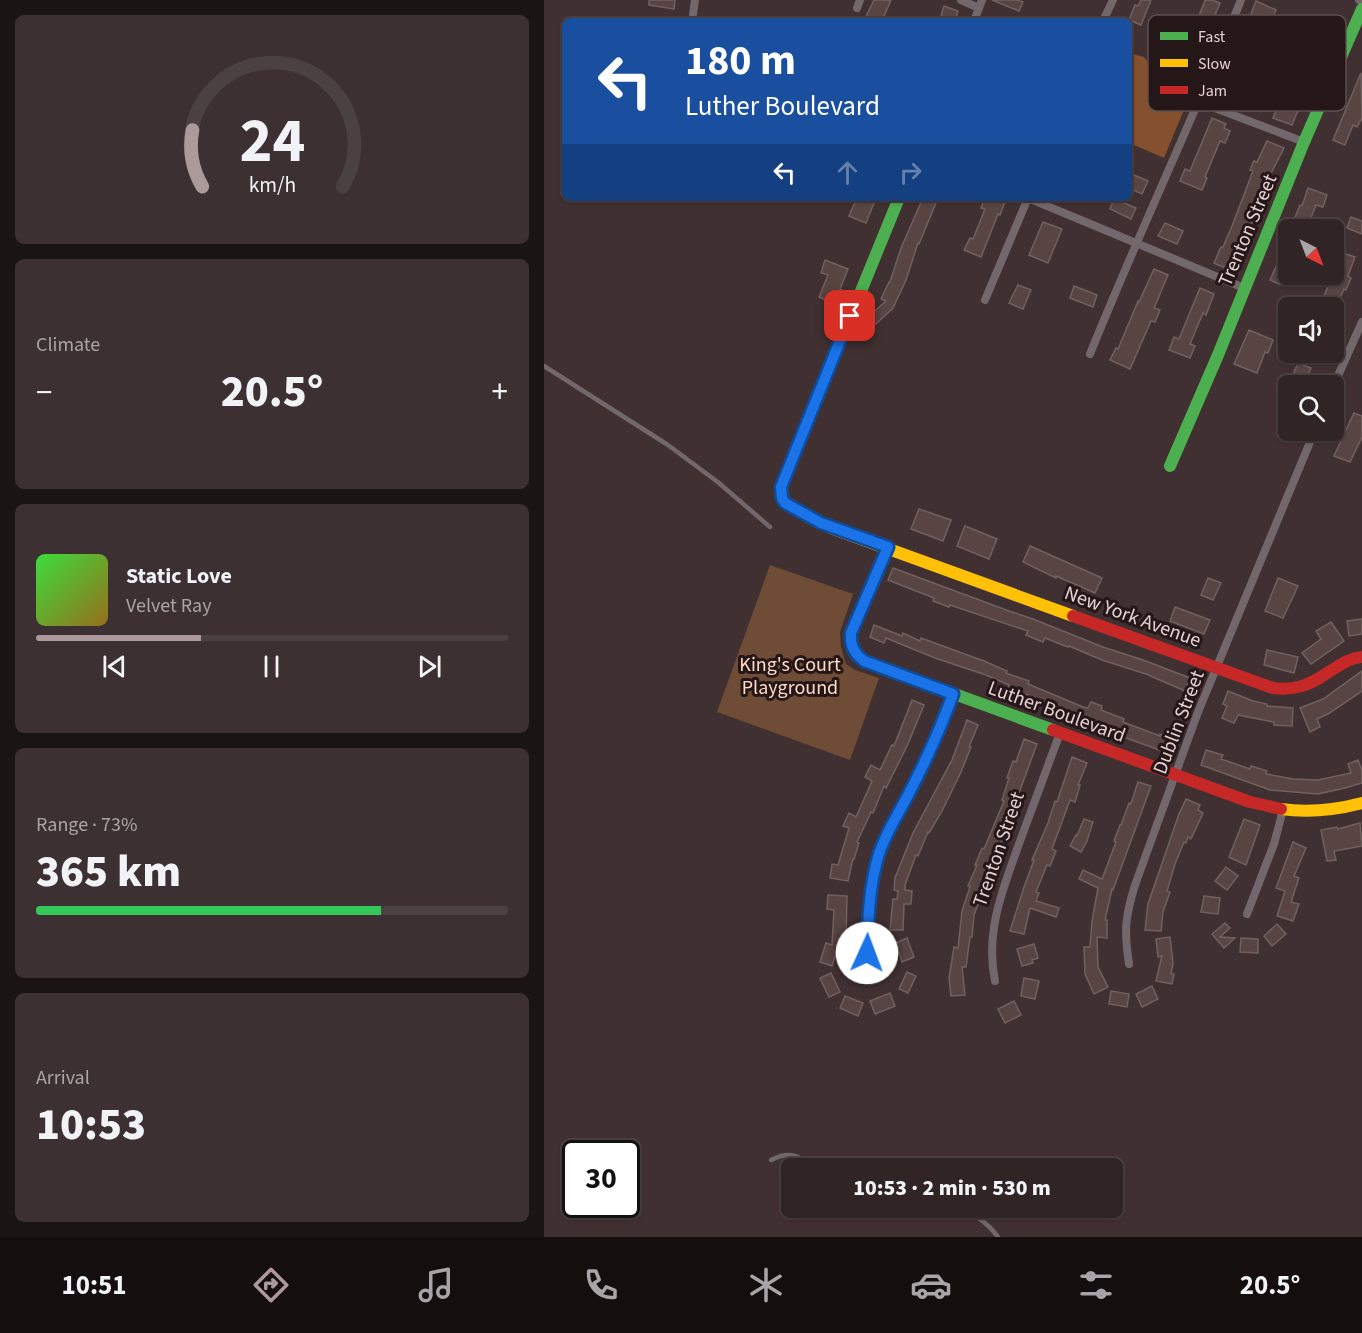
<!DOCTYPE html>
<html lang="en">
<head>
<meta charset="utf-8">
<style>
  :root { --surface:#312425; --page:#3d3032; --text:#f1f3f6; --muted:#a8a4a7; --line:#4c4142; --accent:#ac999a }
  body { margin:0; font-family:"Source Sans 3",sans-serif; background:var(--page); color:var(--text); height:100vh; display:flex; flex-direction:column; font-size:22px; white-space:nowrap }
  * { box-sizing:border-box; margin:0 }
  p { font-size:20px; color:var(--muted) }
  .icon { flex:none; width:33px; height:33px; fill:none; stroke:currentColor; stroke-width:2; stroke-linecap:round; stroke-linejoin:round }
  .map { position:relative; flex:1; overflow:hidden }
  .panel { display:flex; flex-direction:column; gap:15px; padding:15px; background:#1b1414; width:544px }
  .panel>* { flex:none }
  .hud { position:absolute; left:18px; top:18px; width:570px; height:183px; border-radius:9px; box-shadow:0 2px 4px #0004,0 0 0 2px var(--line); background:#1a4fa0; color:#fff; overflow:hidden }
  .needle { width:39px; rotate:138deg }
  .buttons { position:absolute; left:734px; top:219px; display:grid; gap:12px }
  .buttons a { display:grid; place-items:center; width:66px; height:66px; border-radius:9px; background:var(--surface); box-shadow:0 2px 4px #0004,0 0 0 2px var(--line); font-size:30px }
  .speed { position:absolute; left:18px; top:1140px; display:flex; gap:12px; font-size:30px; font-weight:700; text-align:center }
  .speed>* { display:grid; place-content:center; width:78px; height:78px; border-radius:50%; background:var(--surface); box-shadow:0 2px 4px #0004,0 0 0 2px var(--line); line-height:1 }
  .speed .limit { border:3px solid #111; border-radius:9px; background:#fff; color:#111 }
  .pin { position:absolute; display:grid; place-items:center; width:51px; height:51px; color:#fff; margin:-26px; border-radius:12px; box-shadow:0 3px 9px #0006 }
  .me { position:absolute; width:66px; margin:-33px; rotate:2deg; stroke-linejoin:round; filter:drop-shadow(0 0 4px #0008) }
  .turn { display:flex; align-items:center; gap:21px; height:126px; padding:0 24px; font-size:27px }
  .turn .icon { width:78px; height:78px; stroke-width:2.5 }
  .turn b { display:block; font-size:42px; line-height:51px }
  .lanes { display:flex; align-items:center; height:57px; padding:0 24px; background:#0003; justify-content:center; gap:30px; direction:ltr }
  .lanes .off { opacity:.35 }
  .big { font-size:45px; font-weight:800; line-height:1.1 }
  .panel .tile { flex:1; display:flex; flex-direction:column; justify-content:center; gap:9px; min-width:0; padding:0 21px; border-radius:9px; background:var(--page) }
  .panel .dial { align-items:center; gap:0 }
  .dial svg { height:156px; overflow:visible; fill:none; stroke:var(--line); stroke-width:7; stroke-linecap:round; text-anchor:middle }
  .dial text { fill:var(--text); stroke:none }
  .song { display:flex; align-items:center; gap:18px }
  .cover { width:72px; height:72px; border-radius:9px; background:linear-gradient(135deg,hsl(120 70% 55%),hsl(40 70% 35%)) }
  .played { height:6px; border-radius:3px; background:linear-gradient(90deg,var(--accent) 35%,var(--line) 35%) }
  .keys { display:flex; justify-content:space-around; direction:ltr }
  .heat { display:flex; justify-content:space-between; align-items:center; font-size:33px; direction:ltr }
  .charge { height:9px; border-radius:4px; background:linear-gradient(90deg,#34c759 73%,var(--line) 0) }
  .trip { position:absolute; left:237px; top:1158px; width:342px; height:60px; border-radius:9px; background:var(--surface); box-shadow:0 2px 4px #0004,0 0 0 2px var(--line); font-weight:800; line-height:60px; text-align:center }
  .dock { display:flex; height:96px; justify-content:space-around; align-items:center; background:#140e0f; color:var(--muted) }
  .dock .icon { width:42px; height:42px }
  .dock .selected { color:var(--accent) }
  .dock b { font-size:27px; color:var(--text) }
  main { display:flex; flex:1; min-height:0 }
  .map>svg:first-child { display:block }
</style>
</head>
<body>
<main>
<section class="panel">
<div class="tile dial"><svg viewBox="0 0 100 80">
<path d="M14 69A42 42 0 1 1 86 69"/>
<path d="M14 69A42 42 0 0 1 9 40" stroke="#ac999a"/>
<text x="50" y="56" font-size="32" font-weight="700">24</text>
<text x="50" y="72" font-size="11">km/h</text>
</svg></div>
<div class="tile"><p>Climate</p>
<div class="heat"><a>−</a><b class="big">20.5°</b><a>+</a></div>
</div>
<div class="tile">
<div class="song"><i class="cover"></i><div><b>Static Love</b><p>Velvet Ray</p></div></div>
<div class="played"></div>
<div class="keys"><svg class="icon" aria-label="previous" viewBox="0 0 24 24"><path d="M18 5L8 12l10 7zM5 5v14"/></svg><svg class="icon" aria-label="pause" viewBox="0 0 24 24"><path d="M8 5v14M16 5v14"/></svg><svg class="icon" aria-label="next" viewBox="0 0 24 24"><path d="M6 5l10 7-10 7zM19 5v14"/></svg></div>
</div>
<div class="tile"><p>Range · 73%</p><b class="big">365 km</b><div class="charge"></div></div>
<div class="tile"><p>Arrival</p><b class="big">10:53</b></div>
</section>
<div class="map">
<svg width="818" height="1237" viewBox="0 0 818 1237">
  <rect width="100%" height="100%" fill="#413031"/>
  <path fill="#6e4c36" d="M226,565L309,594L296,632L297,647L302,664L311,670L335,678L306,760L173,712Z"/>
  <path fill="#84502e" d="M585,53L600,57L607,66L616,72L651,83L620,158L590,145L586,155H585Z"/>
  <g fill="#584443" stroke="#6f6160" stroke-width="1.5">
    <path d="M105,0H131L130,9L105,5Z"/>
    <path d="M330,0H347L338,21H331L322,17Z"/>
    <path d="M448,0H473L479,2L475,11Z"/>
    <path d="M597,0H607L597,25L585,20L591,5L594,6Z"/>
    <path d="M661,0H668L676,3L652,60L638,54L642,42L645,43Z"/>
    <path d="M712,1L732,10L727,21L724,19L716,38L715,37L710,52L694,47Z"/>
    <path d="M400,6L414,11L411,21H403L396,19Z"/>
    <path d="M817,73L818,118L813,127L809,125L801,145L789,140Z"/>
    <path d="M748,81L763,88L748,125L729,118L735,102L738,103Z"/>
    <path d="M668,118L682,124L680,128L686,131L681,143L676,141L661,177L663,178L658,190L636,181L641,169L646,171Z"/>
    <path d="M723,141L740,148L719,189L711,210L713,211L706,228L703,227L686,270L670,263L677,247H679L688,226L709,171L706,170L710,161L713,162Z"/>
    <path d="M585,173L604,181L598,194L585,188Z"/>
    <path d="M764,188L783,195L779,207L772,205L762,230H746L756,205L758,206Z"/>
    <path d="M313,198H332L322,223L305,216Z"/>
    <path d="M379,198H394L375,244L374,243L362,280L349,308L332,324L325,316L342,301L337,299L345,282H346L357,248Z"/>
    <path d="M441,198H450L461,202L456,215L454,214L437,257L420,250L426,238L429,239L441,209L437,208Z"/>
    <path d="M570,199L592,208L587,219L566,209Z"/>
    <path d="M807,217L818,221V234L803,228Z"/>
    <path d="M499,222L518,229L504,263L485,255Z"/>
    <path d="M621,223L639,231L633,244L614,236Z"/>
    <path d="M744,240V270L737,285L726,280Z"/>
    <path d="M796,252L811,257L804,276L807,278L802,290L800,289L792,308H776Z"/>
    <path d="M281,260L304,269L296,289L298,290L292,304L275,297L284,275L277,273Z"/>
    <path d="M610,269L624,275L610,308L616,310L611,322L607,321L586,369L566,360L572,348L574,349L594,301L595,302Z"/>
    <path d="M474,285L487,290L479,309L465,303Z"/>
    <path d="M530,286L553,295L549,307L526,298Z"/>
    <path d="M656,288L670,294L662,315L659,313L646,344L651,346L646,358L625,350L630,337L635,339Z"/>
    <path d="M705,330L729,340L724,353L721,352L713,373L690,364Z"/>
    <path d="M754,363L767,368L759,386H744Z"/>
    <path d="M810,413L818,416V437L806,462L790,456Z"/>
    <path d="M375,509L407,520L399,541L367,529Z"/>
    <path d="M421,526L453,539L445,559L413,546Z"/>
    <path d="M486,546L558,578L551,593L512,576V578L479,562Z"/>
    <path d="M349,568L465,611L489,619L559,647L599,660L646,678L641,691L602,674L558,660L525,646L524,647L501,638L499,642L482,635L484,631L406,605L405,607L389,601L390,598L344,580Z"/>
    <path d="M664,578L677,583L669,600L657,595Z"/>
    <path d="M734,578L754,586L739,618L721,611Z"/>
    <path d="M631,607L666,620L660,634L626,621Z"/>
    <path d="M818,619V634L805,636L803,621Z"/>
    <path d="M787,622L800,641L767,664L758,653L777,639L772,631Z"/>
    <path d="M330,625L358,636L359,633L376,641L377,638L440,661L463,671L462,673L485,681L484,684L539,707L544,708L547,702L558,706L557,710L580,719L579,722L616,736V734L626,738L621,752L557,729V728L512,711L513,709L486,699L487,696L464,688L465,685L442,675L391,658L342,638L340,643L326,637Z"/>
    <path d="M723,650L754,657L750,673L720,665Z"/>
    <path d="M818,671V691L784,714L773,719L776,727L766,732L756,708L779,699Z"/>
    <path d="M684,691L709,701L723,704V706L749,708L748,726L730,725V722L694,715L690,723L678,718L683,706L679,704Z"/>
    <path d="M368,700L380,705L364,744L342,788L340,786L329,813L327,812L313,842L315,843L310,859H309L304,881L286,878L288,864L294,865L305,828L299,826L305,813L312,817L328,781L321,777L327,765L336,770L348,745L350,746Z"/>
    <path d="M423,720L434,725L425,747H427L417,772L398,811L385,833L384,832L374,856L372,855L361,885V890L368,891L367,904H360L359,930H346L349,899H353L354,891L350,890L351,878L369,833L408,760Z"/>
    <path d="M480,739L493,744L430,915L428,937H426L422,967H418L421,995L407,996L405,978L410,947L414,948L418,911L426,887L424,886L433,865H431L438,848L440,849L460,801L458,800L465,778H463L469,761L472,762Z"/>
    <path d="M662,750L679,755L677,759L706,769L707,766L723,771L722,774L749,779L774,780L807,773L804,764L814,760L818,771V783L801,788L774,794L726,790L657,765Z"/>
    <path d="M528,757L543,763L534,785H536L531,802L526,800L508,849L512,851L506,866L503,865L492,892L495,893L492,901L515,908L512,917L486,908L480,934L466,931L480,887L490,860H488L504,823L511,801L513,802Z"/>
    <path d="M594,782L607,786L569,890L568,889L561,920H563V938L553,937L554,967L564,987L550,994L541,974L540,947H546L548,921L554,888L535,879L539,870L558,879L572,842L570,841L576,825H577L585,803L587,804Z"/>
    <path d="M642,799L656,805L654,810L659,813L647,839L644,837L642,843L640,842L631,864L623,891L626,892L619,912L617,931L601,930L604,904L635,814Z"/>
    <path d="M540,819L549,822L543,841L537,852L526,846L532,835L533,836Z"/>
    <path d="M700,819L716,825L702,865L685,857Z"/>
    <path d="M816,823L818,846L790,851L792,860L783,861L777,830L793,827L794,829Z"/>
    <path d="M749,842L762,848L750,876L755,878L747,902L755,904L749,921L733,916L741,891L732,888Z"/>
    <path d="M682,867L694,876L683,890L671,881Z"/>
    <path d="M284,895L303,896L302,936H297L288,966L276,962L282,943L288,945L290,910L283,909Z"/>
    <path d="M660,896L676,898L674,914L657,912Z"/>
    <path d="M681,923L686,928L676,937L691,938L680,948L668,934Z"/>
    <path d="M733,924L742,934L728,946L720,936Z"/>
    <path d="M626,937L629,963L627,974H630L628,984L612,981L618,956L614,957L612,939Z"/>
    <path d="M363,938L370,957L358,962L352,943Z"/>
    <path d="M697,938L714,939V953L696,952Z"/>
    <path d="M490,944L494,958L488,960L489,963L478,966L473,949Z"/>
    <path d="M363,972L372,976L364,993L355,989Z"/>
    <path d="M287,973L296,992L285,997L276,978Z"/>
    <path d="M480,978L495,981L491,999L477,996Z"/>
    <path d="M608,986L614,999L598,1007L592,994Z"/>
    <path d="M567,991L585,994L583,1007L565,1004Z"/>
    <path d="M346,993L351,1006L331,1014L326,1001Z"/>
    <path d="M301,996L319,1003L314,1016L296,1008Z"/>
    <path d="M470,1001L477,1015L461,1023L454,1009Z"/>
  </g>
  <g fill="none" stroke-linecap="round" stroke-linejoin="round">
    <g stroke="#72676b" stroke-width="4.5">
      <path d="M0,366L124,445L175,483L226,527"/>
      <path d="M227,1160C246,1150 255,1156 271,1168"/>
      <path d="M329,1208H362"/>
      <path d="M411,1208C428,1212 443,1222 454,1237"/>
    </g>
    <g stroke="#72676b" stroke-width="8">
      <path d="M417,0L435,8"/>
      <path d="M815,0L818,1"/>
      <path d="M313,8L316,0"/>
      <path d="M149,14L151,0"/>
      <path d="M430,21L438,0"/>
      <path d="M559,21L569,0"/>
      <path d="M655,102L760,142"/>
      <path d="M484,198L700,288"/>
      <path d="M441,300L484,198"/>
      <path d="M546,354C594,235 649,119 697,0"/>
      <path d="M789,387L818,322"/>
      <path d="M703,914L730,844L739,810"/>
      <path d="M585,964C580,931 581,917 591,885L654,712L771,430"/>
      <path d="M323,968C323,931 322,889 335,854C342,833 354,815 364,796C380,762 396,729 409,694"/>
      <path d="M451,981C440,929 462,881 479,833C491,800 504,766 516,733"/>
    </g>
    <g stroke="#4caf50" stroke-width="12">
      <path d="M626,466L674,355L760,142L818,9"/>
      <path d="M238,497L237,487L355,198"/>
      <path d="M344,547L307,633C307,645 311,653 320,661L509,730"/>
    </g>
    <g stroke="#ffc107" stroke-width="12">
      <path d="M238,497L241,503L287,528L529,616"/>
      <path d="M737,809C765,813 791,810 818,803"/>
    </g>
    <g stroke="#c62828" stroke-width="12">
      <path d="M529,616L729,688C750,691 766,685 783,673C795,666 804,658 818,657"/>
      <path d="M509,730L706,802L737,809"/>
    </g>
  </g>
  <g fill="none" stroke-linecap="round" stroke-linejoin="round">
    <defs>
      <path id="route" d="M306,316L237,487L238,498L241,503L277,523L344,547L307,633C306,646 310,653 320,661L409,694C396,730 380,765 362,799C352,818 340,836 334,857C325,888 324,921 323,953"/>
    </defs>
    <use href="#route" stroke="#114b97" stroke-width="15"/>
    <use href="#route" stroke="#1a73e8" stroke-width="10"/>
  </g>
  <g text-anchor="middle" stroke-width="6" stroke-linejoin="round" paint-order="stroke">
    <g font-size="20" fill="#e6d1d2" stroke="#251617">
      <text transform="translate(703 230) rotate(-67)" y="7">Trenton Street</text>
      <text transform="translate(589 616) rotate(20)" y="7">New York Avenue</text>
      <text transform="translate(513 711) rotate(20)" y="7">Luther Boulevard</text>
      <text transform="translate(634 722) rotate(-69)" y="7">Dublin Street</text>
      <text transform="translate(454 849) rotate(-71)" y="7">Trenton Street</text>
    </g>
    <g font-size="20" fill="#ffdbc5" stroke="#251617">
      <text x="246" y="671">King's Court<tspan x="246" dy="23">Playground</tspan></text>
    </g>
  </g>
  <rect x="604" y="15" width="198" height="96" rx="9" fill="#251617" stroke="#5f4e4f" stroke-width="1.5"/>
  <rect x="616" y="32" width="28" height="8" fill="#4caf50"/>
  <rect x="616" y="59" width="28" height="8" fill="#ffc107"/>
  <rect x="616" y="86" width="28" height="8" fill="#c62828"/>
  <g font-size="16" fill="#e6d1d2">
    <text x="654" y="42">Fast</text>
    <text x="654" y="69">Slow</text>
    <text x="654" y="96">Jam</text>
  </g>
</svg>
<div class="buttons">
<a><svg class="needle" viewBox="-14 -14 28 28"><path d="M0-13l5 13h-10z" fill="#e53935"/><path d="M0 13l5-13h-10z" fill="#a8a4a7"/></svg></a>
<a><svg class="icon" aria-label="sound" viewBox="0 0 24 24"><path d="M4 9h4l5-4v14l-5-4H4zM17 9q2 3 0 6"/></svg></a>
<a><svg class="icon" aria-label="search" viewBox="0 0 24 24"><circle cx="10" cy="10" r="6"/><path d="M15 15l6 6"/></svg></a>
</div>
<div class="speed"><div class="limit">30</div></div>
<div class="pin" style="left:306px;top:316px;background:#d93025"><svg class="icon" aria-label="arrive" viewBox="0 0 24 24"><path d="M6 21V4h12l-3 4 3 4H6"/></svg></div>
<svg class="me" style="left:323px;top:953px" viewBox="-20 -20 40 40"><circle r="19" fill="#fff"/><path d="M0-13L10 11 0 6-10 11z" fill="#1a73e8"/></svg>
<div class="trip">10:53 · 2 min · 530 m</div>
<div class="hud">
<div class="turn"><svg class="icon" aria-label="left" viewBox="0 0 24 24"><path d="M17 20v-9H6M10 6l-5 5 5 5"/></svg><div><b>180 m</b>Luther Boulevard</div></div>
<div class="lanes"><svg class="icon" aria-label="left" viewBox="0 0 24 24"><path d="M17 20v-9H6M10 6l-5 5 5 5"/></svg><svg class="icon off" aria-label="ahead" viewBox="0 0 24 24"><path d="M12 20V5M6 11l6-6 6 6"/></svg><svg class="icon off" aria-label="right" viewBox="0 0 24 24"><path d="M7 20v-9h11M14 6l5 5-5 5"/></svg></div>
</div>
</div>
</main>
<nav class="dock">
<b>10:51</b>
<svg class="icon selected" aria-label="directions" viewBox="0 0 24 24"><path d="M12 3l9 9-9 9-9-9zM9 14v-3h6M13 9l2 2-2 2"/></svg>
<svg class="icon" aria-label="music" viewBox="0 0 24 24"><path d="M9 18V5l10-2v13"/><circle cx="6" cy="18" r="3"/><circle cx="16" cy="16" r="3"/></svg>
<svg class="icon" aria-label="phone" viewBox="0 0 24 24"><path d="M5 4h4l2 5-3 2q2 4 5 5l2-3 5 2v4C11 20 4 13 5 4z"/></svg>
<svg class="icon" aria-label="climate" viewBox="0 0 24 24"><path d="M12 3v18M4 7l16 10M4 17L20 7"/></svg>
<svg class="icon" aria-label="car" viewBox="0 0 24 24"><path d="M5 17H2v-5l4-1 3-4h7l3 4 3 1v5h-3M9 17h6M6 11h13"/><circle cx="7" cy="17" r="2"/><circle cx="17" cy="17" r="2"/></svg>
<svg class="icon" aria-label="filters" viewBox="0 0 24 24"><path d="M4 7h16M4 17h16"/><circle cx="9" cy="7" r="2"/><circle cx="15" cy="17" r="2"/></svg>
<b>20.5°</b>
</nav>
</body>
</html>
